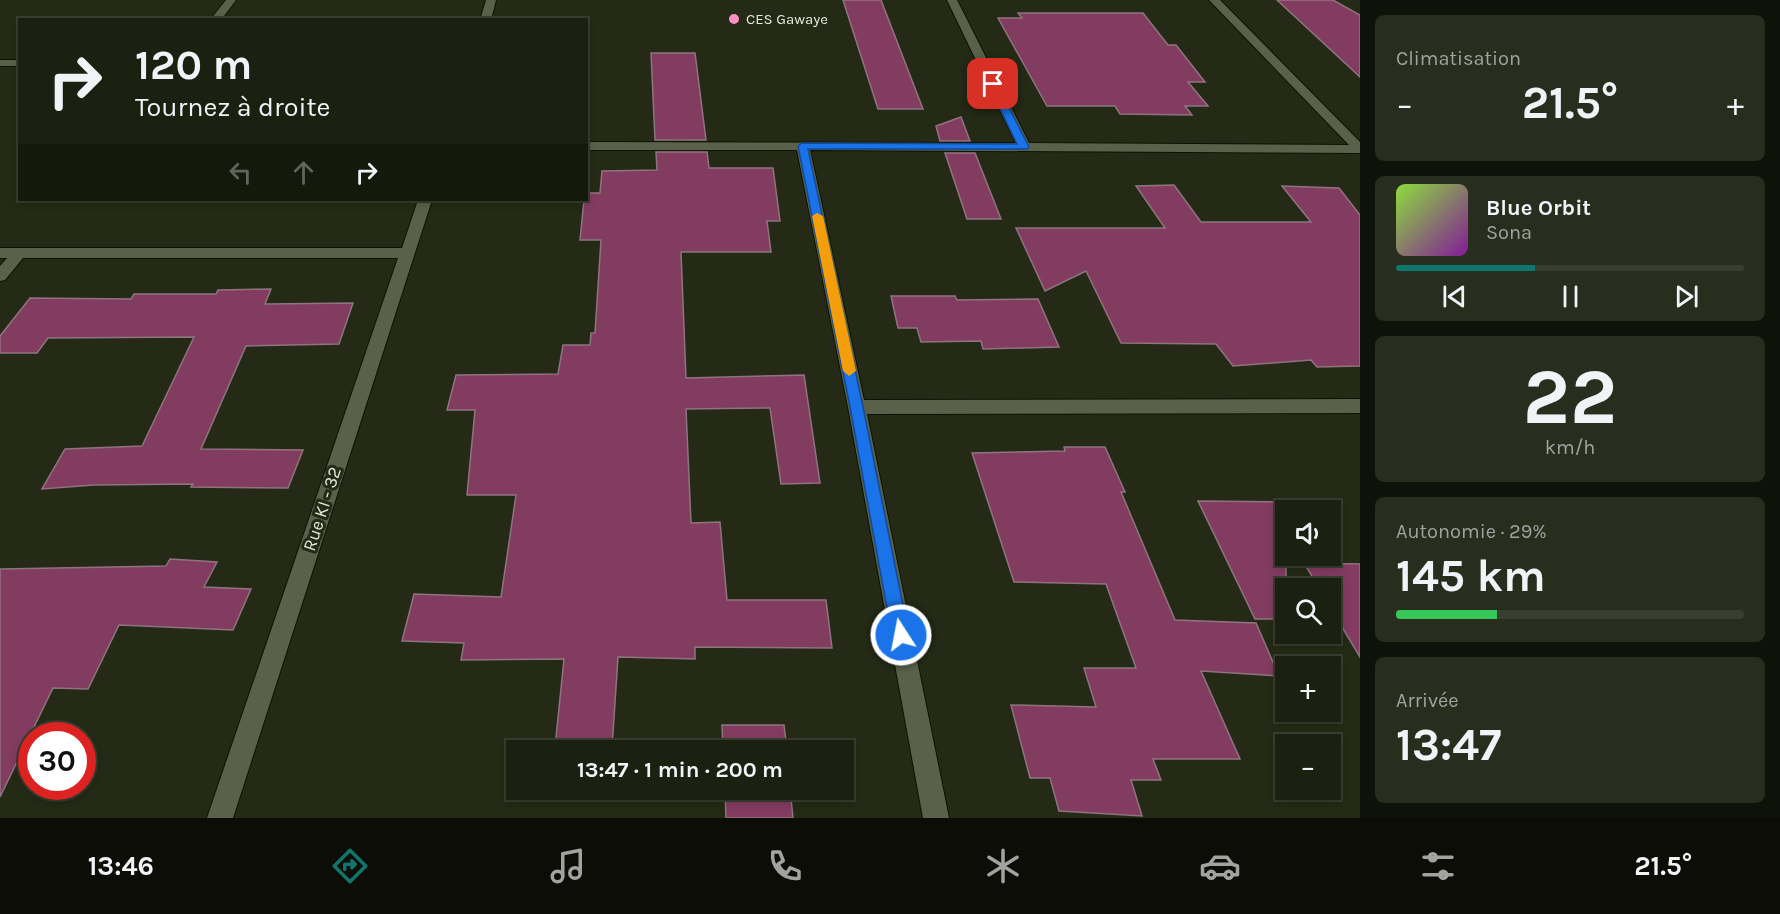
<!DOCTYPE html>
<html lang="fr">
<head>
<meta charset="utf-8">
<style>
  :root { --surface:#1b2010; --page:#282d1e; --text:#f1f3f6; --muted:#a0a39f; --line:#393e30; --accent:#0f766e }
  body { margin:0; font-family:Karla,sans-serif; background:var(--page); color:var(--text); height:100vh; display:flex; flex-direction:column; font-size:22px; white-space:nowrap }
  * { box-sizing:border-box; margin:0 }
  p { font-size:20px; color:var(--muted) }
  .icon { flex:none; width:33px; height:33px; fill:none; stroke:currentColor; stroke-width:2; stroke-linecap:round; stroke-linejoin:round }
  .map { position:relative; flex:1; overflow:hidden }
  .details { display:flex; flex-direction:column; gap:15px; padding:15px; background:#0f1209; width:420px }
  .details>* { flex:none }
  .top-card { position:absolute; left:18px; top:18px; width:570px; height:183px; border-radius:0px; box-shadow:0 3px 9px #0003,0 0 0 2px var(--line); background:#1b2010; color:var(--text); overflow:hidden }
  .controls { position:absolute; left:1275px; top:500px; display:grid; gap:12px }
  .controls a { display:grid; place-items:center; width:66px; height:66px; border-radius:0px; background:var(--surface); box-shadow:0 3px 9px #0003,0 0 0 2px var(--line); font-size:30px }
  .speed { position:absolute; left:18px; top:722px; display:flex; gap:12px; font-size:30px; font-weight:700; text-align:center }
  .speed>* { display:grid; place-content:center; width:78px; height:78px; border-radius:50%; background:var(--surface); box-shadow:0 3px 9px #0003,0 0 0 2px var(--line); line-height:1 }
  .speed .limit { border:9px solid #d22; background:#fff; color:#111 }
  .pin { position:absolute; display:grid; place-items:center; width:51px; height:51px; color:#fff; margin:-26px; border-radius:12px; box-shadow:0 3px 9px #0006 }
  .me { position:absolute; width:66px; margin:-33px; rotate:349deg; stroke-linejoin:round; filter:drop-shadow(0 0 4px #0008) }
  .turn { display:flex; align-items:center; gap:21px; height:126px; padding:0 18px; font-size:27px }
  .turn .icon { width:78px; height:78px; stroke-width:2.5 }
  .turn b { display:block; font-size:42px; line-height:51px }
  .lanes { display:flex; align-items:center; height:57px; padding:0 18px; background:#0003; justify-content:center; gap:30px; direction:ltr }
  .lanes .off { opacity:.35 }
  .big { font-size:45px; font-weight:700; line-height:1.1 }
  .details .tile { flex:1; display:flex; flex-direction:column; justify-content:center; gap:9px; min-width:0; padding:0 21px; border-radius:9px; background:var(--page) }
  .details .dial { align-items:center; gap:0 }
  .dial b { font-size:78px; line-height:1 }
  .song { display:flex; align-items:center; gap:18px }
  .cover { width:72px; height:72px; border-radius:9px; background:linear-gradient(135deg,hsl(90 70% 55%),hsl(290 70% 35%)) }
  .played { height:6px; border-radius:3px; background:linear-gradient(90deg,var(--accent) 40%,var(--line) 40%) }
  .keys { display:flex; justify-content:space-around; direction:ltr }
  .heat { display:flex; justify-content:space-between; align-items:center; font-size:33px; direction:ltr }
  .charge { height:9px; border-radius:4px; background:linear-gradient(90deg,#34c759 29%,var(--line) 0) }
  .trip { position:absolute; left:506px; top:740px; width:348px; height:60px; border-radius:0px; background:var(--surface); box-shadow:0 3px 9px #0003,0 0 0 2px var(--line); font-weight:700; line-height:60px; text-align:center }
  .menu { display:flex; height:96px; justify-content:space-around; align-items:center; background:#0b0d06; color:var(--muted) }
  .menu .icon { width:42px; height:42px }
  .menu .selected { color:var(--accent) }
  .menu b { font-size:27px; color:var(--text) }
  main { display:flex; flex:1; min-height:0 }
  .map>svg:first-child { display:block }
</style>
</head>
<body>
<main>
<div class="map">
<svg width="1360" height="818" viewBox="0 0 1360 818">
  <rect width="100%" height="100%" fill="#242a15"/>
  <g fill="#823c60" stroke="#8f7480" stroke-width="1.5">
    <path d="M843,0H881L923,109H878Z"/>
    <path d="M1277,0H1333L1360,15V77Z"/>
    <path d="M1018,13H1143L1168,45H1176L1205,82H1188L1208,106H1185L1192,115L1120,114L1115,106H1047L998,18H1022Z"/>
    <path d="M651,53H695L706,140H655Z"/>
    <path d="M961,117L970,141H940L936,126Z"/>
    <path d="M656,152H707L709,168H773L780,221H767L771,252H681L686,378L804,375L820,483L781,484L770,408L686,409L691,523L720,522L727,600H826L832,648L695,647V659L618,657L612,748L555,747L564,659L461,660L464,643L402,641L414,594L501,597L516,495H467L475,410H447L456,375L558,374L563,345H590L591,333H595L601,240H580L584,200H586V193H600L602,171L657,170Z"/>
    <path d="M945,153H975L1001,219H967Z"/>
    <path d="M1174,185L1201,222H1311L1282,186L1339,188L1360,215V366L1317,367L1311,360L1233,366L1216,344L1121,343L1086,271L1045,291L1016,228H1165L1136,186Z"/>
    <path d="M271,289L265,304L353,303L339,344L246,346L201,449L303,450L288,488L191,487L193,484L94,485L42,489L65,449L142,446L194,337L48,338L37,353H0V336L30,298L131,299L134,294H216L218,290Z"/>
    <path d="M891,296H955L957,300L1038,299L1059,347L983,349L981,341L921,342L917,328H898Z"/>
    <path d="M1064,447H1105L1125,492H1121L1175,620L1256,623L1279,676L1201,671L1240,759H1153L1161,780H1131L1142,816L1059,811L1050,778H1030L1011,705L1096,707L1084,668H1136L1106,584L1014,582L972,453L1065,451Z"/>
    <path d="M1198,501L1286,502V619H1255Z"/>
    <path d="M170,559L217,562L204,587L251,589L233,630L119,625L88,689L53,688L0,797V569L166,566Z"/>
    <path d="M1304,563L1360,564V657L1330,607V588H1319Z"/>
    <path d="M722,725H784L787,750H723Z"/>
    <path d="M725,789H790L793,818H726Z"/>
  </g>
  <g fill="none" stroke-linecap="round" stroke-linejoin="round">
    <defs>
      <g id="street">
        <path d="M226,0H236L221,20H210Z"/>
        <path d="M486,0H496L491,20H480Z"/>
        <path d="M947,0H957L1029,143L1349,145L1209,0H1220L1360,142V153L810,150L864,400L1360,399V413L867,414L949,818H923L848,407L797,150H586V142L1016,143Z"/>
        <rect x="0" y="60" width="20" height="6"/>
        <path d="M418,200H432L233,818H207L398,258H23L5,280L0,281V266L7,258H0V248H402Z"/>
      </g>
    </defs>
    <use href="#street" stroke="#0d1301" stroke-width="2"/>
    <use href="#street" fill="#5a614a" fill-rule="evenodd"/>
  </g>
  <path fill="#1a73e8" stroke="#114b97" stroke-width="1.5" d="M993,81L997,84L1029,147L1027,149H808L863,407L909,635L907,641L901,643L895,641L892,635L850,407L798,146L802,143L1017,144L988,84Z"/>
  <path fill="#f59e0b" d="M817,213L823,216L856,371L849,376L843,371L812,216Z"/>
  <circle fill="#fb8fc5" stroke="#242a15" stroke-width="2" cx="734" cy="19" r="6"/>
  <g text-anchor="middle" stroke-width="6" stroke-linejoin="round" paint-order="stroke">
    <g font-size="15" fill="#e3e8db" stroke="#242a15" text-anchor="start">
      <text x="746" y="24">CES Gawaye</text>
    </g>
    <g font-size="18" fill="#e3e8db" stroke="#242a15">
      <text transform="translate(322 509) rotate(-72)" y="6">Rue KI - 32</text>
    </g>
  </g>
</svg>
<div class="controls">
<a><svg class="icon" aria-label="sound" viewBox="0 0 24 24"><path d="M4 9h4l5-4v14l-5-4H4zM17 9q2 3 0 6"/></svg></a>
<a><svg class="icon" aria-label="search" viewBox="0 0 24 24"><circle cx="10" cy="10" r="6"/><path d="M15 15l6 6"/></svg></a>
<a>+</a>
<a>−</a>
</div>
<div class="speed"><div class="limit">30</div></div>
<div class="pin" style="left:993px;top:84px;background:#d93025"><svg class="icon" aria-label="arrive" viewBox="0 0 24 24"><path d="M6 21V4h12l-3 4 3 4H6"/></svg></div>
<svg class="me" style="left:901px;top:635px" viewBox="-20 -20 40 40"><circle r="17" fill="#1a73e8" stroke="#fff" stroke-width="3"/><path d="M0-11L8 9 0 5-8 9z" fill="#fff"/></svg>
<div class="trip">13:47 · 1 min · 200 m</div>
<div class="top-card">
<div class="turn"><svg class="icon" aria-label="right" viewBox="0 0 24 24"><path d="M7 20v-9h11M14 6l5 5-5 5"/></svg><div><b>120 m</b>Tournez à droite</div></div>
<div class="lanes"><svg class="icon off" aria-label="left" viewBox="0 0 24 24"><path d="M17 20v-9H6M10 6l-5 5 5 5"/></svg><svg class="icon off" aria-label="ahead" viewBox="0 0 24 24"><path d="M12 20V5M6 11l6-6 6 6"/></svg><svg class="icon" aria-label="right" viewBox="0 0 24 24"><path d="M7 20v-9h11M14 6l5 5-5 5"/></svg></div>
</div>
</div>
<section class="details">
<div class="tile"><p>Climatisation</p>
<div class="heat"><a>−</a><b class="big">21.5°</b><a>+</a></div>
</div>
<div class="tile">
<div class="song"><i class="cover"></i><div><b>Blue Orbit</b><p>Sona</p></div></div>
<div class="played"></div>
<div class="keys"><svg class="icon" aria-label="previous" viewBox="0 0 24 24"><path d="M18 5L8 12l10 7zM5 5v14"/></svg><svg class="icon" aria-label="pause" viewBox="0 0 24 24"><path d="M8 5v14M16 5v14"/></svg><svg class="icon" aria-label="next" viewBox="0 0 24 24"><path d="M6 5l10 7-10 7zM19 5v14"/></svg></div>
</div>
<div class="tile dial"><b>22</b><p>km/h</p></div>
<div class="tile"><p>Autonomie · 29%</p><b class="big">145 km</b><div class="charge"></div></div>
<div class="tile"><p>Arrivée</p><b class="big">13:47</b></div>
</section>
</main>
<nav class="menu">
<b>13:46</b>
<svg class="icon selected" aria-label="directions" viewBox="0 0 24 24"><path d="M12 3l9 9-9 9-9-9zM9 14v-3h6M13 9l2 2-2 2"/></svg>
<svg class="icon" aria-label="music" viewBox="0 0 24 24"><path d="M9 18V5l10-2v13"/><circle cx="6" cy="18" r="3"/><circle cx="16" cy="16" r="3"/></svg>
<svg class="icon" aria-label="phone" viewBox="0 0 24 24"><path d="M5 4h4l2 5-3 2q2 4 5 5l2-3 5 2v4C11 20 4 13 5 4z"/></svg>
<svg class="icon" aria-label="climate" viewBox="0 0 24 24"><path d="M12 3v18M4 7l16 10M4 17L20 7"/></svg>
<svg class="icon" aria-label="car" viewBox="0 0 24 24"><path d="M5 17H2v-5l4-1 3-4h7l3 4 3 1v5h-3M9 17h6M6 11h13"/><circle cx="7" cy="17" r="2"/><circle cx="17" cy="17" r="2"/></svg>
<svg class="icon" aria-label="filters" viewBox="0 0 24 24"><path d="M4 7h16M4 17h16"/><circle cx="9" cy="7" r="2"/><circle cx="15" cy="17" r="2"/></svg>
<b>21.5°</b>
</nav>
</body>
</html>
